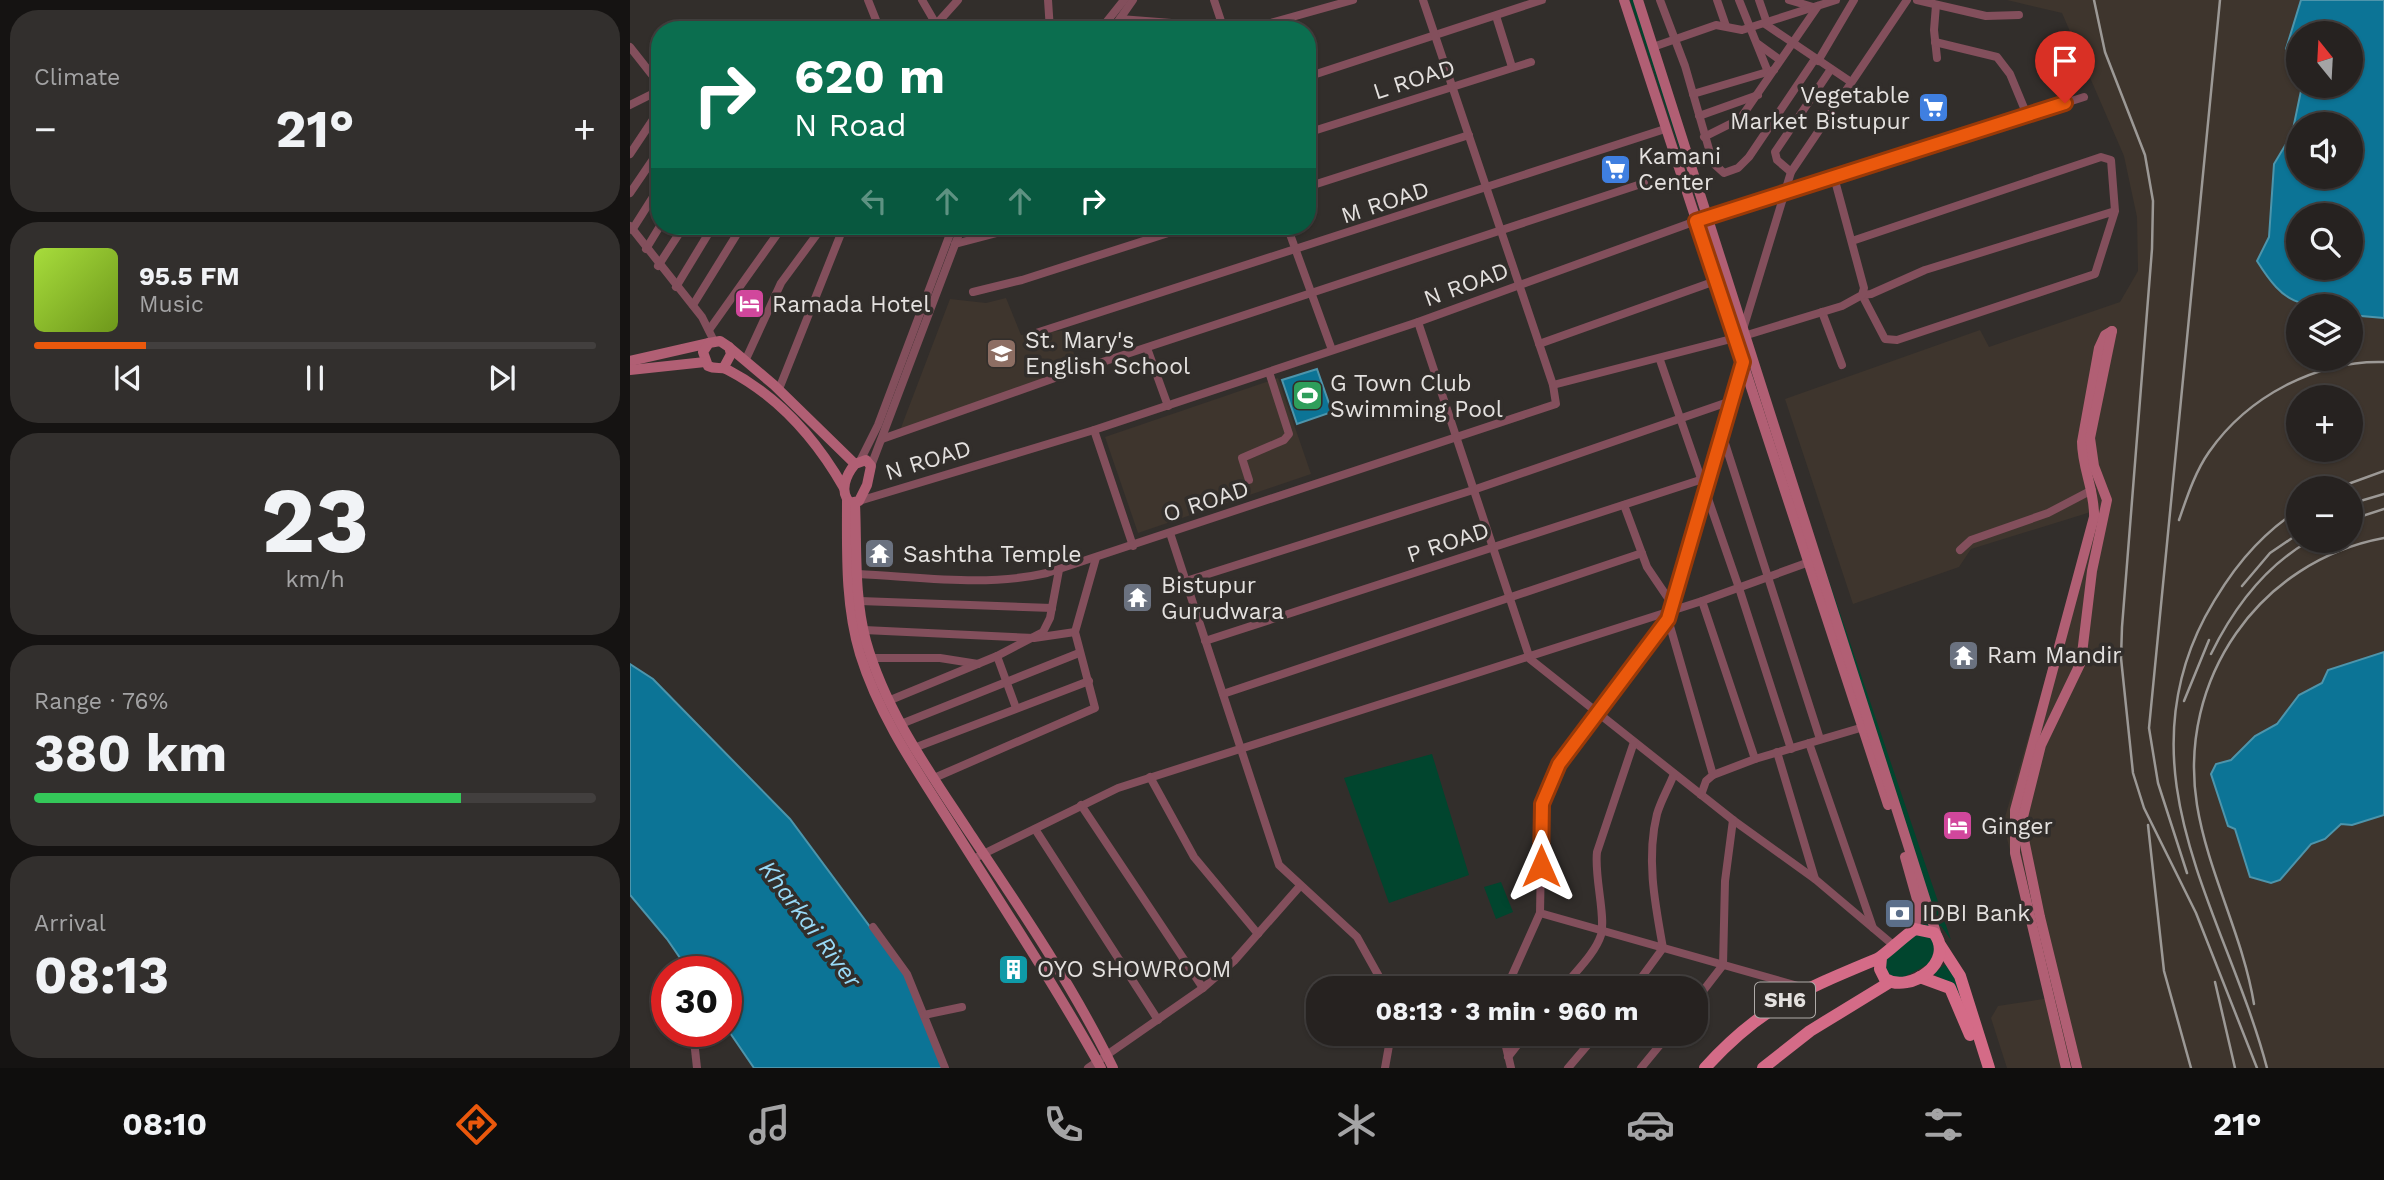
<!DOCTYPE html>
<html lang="en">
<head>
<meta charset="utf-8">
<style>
  :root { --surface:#262220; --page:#322f2d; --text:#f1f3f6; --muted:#a4a4a5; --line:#423f3e; --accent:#ea580c }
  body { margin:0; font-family:"Work Sans",sans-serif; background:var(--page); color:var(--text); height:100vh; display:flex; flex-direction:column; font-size:26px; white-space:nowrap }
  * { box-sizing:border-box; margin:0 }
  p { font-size:23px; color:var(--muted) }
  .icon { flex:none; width:38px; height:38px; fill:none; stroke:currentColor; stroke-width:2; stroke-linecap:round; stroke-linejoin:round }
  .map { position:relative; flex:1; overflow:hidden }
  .drawer { display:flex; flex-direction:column; gap:10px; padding:10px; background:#151312; width:630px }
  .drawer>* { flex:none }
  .guide { position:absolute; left:21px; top:21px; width:665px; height:214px; border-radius:28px; box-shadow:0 2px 5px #0004,0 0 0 2px var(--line); background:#0b6e4f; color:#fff; overflow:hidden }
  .needle { width:46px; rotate:342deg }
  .controls { position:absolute; left:1656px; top:21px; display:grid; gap:14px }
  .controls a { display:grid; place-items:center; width:77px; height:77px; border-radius:50%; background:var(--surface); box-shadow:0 2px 5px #0004,0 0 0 2px var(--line); font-size:35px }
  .speed { position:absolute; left:21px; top:956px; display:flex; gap:14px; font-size:35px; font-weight:700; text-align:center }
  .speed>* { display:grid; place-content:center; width:91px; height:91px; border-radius:50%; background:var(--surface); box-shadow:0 2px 5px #0004,0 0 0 2px var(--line); line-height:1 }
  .speed .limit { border:10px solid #d22; background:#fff; color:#111 }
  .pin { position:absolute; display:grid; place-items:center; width:60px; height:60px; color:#fff; margin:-72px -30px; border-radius:50% 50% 50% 0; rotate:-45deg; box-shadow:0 0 7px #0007 }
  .pin .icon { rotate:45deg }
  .me { position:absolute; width:77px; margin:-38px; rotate:0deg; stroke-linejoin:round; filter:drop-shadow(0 0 5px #0008) }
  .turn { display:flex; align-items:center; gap:24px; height:147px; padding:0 28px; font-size:32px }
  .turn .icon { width:91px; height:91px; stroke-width:2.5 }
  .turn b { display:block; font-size:49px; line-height:60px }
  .lanes { display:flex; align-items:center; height:66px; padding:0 28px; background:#0003; justify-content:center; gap:35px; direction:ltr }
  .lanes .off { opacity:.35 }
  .big { font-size:52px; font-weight:700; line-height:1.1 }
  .drawer .card { flex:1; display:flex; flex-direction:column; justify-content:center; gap:10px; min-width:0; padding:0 24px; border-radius:28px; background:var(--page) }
  .drawer .dial { align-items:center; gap:0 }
  .dial b { font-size:91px; line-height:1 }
  .song { display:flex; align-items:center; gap:21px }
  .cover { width:84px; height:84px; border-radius:10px; background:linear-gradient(135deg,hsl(80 70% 55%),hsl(80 70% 35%)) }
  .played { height:7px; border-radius:4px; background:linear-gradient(90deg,var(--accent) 20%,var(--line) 20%) }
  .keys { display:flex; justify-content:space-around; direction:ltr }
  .heat { display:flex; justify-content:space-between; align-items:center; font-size:38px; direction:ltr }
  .charge { height:10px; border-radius:5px; background:linear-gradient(90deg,#34c759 76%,var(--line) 0) }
  .trip { position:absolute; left:676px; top:976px; width:402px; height:70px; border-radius:28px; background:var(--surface); box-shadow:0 2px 5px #0004,0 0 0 2px var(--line); font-weight:700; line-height:70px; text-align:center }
  .tab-bar { display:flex; height:112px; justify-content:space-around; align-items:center; background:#0f0e0d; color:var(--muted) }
  .tab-bar .icon { width:49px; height:49px }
  .tab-bar .selected { color:var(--accent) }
  .tab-bar b { font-size:32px; color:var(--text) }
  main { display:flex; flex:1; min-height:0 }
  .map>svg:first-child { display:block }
</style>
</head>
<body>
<main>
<section class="drawer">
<div class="card"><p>Climate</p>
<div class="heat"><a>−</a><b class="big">21°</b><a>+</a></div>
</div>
<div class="card">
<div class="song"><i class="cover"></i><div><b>95.5 FM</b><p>Music</p></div></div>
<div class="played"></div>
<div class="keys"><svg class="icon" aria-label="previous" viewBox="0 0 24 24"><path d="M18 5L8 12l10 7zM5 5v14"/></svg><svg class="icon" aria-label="pause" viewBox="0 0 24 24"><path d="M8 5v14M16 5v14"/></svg><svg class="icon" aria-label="next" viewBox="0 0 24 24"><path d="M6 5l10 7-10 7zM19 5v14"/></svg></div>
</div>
<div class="card dial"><b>23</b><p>km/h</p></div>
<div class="card"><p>Range · 76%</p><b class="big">380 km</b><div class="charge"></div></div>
<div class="card"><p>Arrival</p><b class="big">08:13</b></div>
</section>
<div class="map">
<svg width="1754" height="1068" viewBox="0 0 1754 1068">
  <rect width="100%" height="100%" fill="#322e2b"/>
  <g fill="#3e352d" fill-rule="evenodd">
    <path d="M1377,0H1754V1068H1377L1361,1018L1368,1006L1420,998L1373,824L1464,511L1341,549L1329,567L1223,604L1155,399L1350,330L1359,347L1490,302L1508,271L1507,217L1494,156L1432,13ZM1668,33H1720V86H1668ZM1668,124H1720V177H1668ZM1668,215H1720V268H1668ZM1668,306H1720V359H1668ZM1668,397H1720V450H1668ZM1668,488H1720V541H1668Z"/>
    <path d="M376,298L391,335L438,330L448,370L269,433L320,299L356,303Z"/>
    <path d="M648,378L681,474L508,533L475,437Z"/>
  </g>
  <g fill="#01452e">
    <path d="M1000,0H1005L1071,213Z"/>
    <path d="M1079,227L1321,940L1311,926H1298L1305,938L1304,961L1274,977H1256L1252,962L1289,930L1298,910Z"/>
    <path d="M802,754L839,875L759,903L714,778Z"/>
    <path d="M871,882L883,912L866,919L854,887Z"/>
    <path d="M1318,962L1338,1013L1325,986L1303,974Z"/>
  </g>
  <g fill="#0c7496" stroke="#4d95ac" stroke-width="2" fill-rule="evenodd">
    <path d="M1671,0H1754V318L1720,315V306C1668,306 1656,307 1627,261L1639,237L1644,164L1662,134L1672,86H1720V33H1668V71L1656,49ZM1668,124H1720V177H1668ZM1668,215H1720V268H1668Z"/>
    <path d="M687,369L702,412L667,424L652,380Z"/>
    <path d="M1754,652V815L1722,825L1711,824L1695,839L1681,844L1650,880L1641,883L1620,877L1605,829L1598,826L1581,774L1586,764L1601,760L1625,736L1647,724L1669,695L1692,683L1698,670Z"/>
    <path d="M0,664L23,679L160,819L275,974L314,1068H124L96,1027V971H59L37,939L0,895Z"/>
  </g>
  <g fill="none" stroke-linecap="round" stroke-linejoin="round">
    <g stroke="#834f5c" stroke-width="8">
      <path d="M238,0L250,30"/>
      <path d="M292,0L306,24"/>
      <path d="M584,0L594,30"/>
      <path d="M1030,0L1055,66L1083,163L1094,173L1108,168L1119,157L1185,59"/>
      <path d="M1087,0L1096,26"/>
      <path d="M1109,0L1138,72"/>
      <path d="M1129,0L1137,23"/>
      <path d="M1159,0L1183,7"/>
      <path d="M1287,0L1356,16L1389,15"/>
      <path d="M1306,5L1304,30L1307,58"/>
      <path d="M866,16L882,67"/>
      <path d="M490,19L619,29L723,0"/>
      <path d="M420,23L431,30"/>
      <path d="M1135,24L1221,82"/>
      <path d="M301,30L328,0"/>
      <path d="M354,30H391"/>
      <path d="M415,30H420L418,0"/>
      <path d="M470,30L494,0"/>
      <path d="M482,30L503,0"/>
      <path d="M1305,42L1367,57L1380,74L1397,115"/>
      <path d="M1128,44L1150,60"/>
      <path d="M0,47L30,85"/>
      <path d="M1023,47L1086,25L1112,30L1206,0"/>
      <path d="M1188,61L1224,0"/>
      <path d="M677,77L912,0"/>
      <path d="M1063,94L1144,70"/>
      <path d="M0,105L30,90"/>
      <path d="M1069,116L1128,95"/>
      <path d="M677,133L901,62"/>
      <path d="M1074,137L1110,119L1188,6"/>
      <path d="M0,154L30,109"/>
      <path d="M1161,172L1147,160L1145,152L1201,69"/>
      <path d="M677,187L839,135"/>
      <path d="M0,193L30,149"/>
      <path d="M0,226L72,317L84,341"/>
      <path d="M657,226L702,350"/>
      <path d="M2,230L30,186"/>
      <path d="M1222,241L1471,157L1481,160L1485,211L1465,274L1267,340L1255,339L1232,295L1241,294L1295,270L1485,211"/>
      <path d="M325,244L393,226"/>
      <path d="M16,249L30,226"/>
      <path d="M28,266L54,226"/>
      <path d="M46,287L83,226"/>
      <path d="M343,292L392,280L560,226"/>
      <path d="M63,305L112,226"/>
      <path d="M1192,312L1212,365"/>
      <path d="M788,322L900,659L1103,820L1185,879L1262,944"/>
      <path d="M1114,326L1161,172L1277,0"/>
      <path d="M79,330L153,226"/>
      <path d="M406,333L1035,129"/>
      <path d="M1117,335L1212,306L1232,295L1234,288L1204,177"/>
      <path d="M909,344L1091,279"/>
      <path d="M517,348L538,406"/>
      <path d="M116,359L151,283L193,226"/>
      <path d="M1030,360L1109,588L1161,749"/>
      <path d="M923,385L1105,338"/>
      <path d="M149,389L214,226"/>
      <path d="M464,430L503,546"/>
      <path d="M1092,434L1190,739"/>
      <path d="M252,439L436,374L1014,183"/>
      <path d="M230,461L248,425L323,226"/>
      <path d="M241,466L332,226"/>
      <path d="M619,480L612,458L654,440L659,434L639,372"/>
      <path d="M229,501L464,430L788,322L1066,221L1454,97"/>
      <path d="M994,505L1017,567L1042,604"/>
      <path d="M540,533L649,865L727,937L756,989"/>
      <path d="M1330,550L1341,540L1418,513L1462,490"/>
      <path d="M228,574C291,577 356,587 417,573L926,404L923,385L793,0"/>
      <path d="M556,581L843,490L1101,401"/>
      <path d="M230,601L422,608"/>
      <path d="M1072,601L1125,759"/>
      <path d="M1038,619L1083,775L1076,781L1071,795"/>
      <path d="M234,630L404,638L445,632"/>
      <path d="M575,641L1073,479"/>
      <path d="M367,656L386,708"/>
      <path d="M241,658H310L348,664"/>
      <path d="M593,694L1012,553"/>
      <path d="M258,701L367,656L413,632L420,618L429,570"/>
      <path d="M271,724L449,653"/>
      <path d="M1179,743L1243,928"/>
      <path d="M284,748L459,681"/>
      <path d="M1147,752L1185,879"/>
      <path d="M1083,775L1125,759L1237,726"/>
      <path d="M520,777L564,857L628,934"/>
      <path d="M304,778L465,708L445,632L466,558"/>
      <path d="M451,805L573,988"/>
      <path d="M405,829L528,1020"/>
      <path d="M343,859L488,788L1072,601L1182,561"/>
      <path d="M910,913L1175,988"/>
      <path d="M243,927L277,974L315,1068"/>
      <path d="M876,989L910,913L912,804L929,764L1038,619L1113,363"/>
      <path d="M932,989C944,973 965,954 971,935C976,916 964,876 967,852L1004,742"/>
      <path d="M1003,989L1033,948C1025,904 1016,858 1027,814C1031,800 1039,787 1044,774"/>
      <path d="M1066,1000L1093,965L1095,881L1103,820"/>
      <path d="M294,1015L332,1007"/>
      <path d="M63,1031L67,1068"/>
      <path d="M873,1034L881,1068"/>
      <path d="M878,1057L896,1034"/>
      <path d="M458,1068L573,988L604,961L670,886"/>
      <path d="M755,1068L761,1034"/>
      <path d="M938,1068L967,1034"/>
      <path d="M1011,1068L1039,1034"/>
    </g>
    <g stroke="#b15f74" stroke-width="10">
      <path d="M994,0L1258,805"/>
      <path d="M1008,0L1308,939"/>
      <path d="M99,347L144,385L225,464"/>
      <path d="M0,361L79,343"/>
      <path d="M94,367L101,354L99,347L90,341L79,343L73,352L78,366C86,370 92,366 98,370C148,396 186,439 214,488"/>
      <path d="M0,370L75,362"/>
      <path d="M236,460L241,466L237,485L229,501L220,503C209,491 216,475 225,464Z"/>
      <path d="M217,501C217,552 215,604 230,654C250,719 290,775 326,832C375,910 426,987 471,1068"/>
      <path d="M225,503C227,548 224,597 236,641C256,712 299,771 339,832C390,908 443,986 483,1068"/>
      <path d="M1275,857L1288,903L1285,929"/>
      <path d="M1436,1068L1385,853V810L1464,517C1465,491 1452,468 1452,442L1469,348L1475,335L1482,331"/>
      <path d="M1447,1068L1410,917L1391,825L1411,745L1451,662L1462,571L1477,500L1464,466L1460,438L1482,331"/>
    </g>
    <g stroke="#d46b87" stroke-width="12">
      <path d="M1310,945L1330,976L1359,1068"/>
      <path d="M1290,977L1320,988L1340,1035"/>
      <path d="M1075,1068C1131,1006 1173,990 1247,959C1254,956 1274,936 1285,929L1304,933C1326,962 1280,994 1255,979L1250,969L1251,958"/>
      <path d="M1133,1068L1180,1031L1260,982"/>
    </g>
    <g stroke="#9c9996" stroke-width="2.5">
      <path d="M1464,0L1475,52L1515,155L1523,201L1522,249L1492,627L1491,658L1503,773L1514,808L1566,913L1627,1068"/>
      <path d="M1707,488L1754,471"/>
      <path d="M1720,504L1754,494"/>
      <path d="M1549,520C1557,497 1565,472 1579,452C1618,396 1687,360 1754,362"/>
      <path d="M1720,520L1754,509"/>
      <path d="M1612,586L1640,553L1668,534"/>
      <path d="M1581,654C1604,607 1634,567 1679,541"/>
      <path d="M1554,701L1579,640"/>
      <path d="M1518,825L1534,971L1561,1068"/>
      <path d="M1557,873L1528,783L1519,728L1590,0"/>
      <path d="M1585,982L1605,1068"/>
      <path d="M1624,1004C1613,936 1578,873 1567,805C1547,680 1629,561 1754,538"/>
      <path d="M1637,1068C1597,916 1491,777 1575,617C1599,573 1626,538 1668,510"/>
    </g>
  </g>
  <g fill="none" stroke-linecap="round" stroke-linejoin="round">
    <defs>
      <path id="route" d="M911,866L912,804L929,764L1038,619L1113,362L1066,221L1435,103"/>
    </defs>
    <use href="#route" stroke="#983908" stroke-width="18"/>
    <use href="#route" stroke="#ea580c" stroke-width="12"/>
  </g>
  <defs>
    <symbol id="supermarket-square" viewBox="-11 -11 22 22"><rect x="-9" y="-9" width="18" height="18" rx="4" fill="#3f7fe0" stroke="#322e2b"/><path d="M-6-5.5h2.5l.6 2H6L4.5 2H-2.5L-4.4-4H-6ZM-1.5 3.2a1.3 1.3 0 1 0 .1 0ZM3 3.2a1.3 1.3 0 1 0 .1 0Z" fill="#fff"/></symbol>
    <symbol id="hotel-square" viewBox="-11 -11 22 22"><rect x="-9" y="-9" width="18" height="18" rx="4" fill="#d1479c" stroke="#322e2b"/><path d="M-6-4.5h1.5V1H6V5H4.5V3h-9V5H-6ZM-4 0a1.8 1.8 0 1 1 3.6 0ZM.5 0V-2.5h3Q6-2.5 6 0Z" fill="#fff"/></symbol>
    <symbol id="school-square" viewBox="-11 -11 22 22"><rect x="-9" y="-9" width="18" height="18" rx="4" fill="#8d6e63" stroke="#322e2b"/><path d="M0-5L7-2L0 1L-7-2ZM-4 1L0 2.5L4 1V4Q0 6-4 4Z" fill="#fff"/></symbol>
    <symbol id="stadium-square" viewBox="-11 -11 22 22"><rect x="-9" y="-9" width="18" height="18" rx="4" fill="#2e9e5b" stroke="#322e2b"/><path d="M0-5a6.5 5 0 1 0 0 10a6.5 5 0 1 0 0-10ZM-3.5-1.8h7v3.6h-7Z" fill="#fff"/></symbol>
    <symbol id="temple-square" viewBox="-11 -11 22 22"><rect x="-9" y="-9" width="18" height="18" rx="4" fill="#6b7280" stroke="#322e2b"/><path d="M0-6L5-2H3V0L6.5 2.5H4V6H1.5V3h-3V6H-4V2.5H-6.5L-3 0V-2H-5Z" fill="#fff"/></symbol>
    <symbol id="bank-square" viewBox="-11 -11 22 22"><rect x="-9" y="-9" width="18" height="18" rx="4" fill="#5c6f8a" stroke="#322e2b"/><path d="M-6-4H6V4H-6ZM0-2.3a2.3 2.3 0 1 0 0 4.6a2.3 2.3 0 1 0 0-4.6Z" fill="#fff"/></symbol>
    <symbol id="building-square" viewBox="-11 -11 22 22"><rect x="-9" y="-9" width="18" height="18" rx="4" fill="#0f9aa8" stroke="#322e2b"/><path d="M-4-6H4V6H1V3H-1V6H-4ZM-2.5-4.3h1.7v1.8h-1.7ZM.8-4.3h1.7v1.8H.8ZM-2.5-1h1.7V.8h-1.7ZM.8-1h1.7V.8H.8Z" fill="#fff"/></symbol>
  </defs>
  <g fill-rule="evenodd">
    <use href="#supermarket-square" x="1286" y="90" width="35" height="35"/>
    <use href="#supermarket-square" x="968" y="152" width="35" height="35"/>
    <use href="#hotel-square" x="102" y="286" width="35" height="35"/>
    <use href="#school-square" x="354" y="336" width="35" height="35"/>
    <use href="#stadium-square" x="660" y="378" width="35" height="35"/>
    <use href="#temple-square" x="232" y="536" width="35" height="35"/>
    <use href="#temple-square" x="490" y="580" width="35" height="35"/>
    <use href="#temple-square" x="1316" y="638" width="35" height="35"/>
    <use href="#hotel-square" x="1310" y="808" width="35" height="35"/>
    <use href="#bank-square" x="1252" y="896" width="35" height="35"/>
    <use href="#building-square" x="366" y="952" width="35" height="35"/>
  </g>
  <g text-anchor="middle" stroke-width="7" stroke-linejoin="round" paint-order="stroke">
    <rect fill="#322e2b" stroke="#afaba9" stroke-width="2" x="1125" y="982.5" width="60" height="35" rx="5"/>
    <g font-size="21" font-weight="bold" fill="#e4e1df">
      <text x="1155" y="1007">SH6</text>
    </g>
    <g font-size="23" fill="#e4e1df" stroke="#322e2b">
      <text transform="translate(784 79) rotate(-18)" y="8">L ROAD</text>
      <text transform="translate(755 202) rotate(-18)" y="8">M ROAD</text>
      <text transform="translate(836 284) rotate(-20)" y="8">N ROAD</text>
      <text transform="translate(298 460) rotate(-17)" y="8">N ROAD</text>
      <text transform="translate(576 501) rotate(-18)" y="8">O ROAD</text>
      <text transform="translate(818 542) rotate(-18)" y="8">P ROAD</text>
    </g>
    <g font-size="23" fill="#e4e1df" stroke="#322e2b" text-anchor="start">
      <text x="1280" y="103" text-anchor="end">Vegetable<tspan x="1280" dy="26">Market Bistupur</tspan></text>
      <text x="1008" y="164">Kamani<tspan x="1008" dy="26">Center</tspan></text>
      <text x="142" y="312">Ramada Hotel</text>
      <text x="395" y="348">St. Mary's<tspan x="395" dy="26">English School</tspan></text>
      <text x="700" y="391">G Town Club<tspan x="700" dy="26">Swimming Pool</tspan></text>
      <text x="273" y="562">Sashtha Temple</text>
      <text x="531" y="593">Bistupur<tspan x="531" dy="26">Gurudwara</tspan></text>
      <text x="1357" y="663">Ram Mandir</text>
      <text x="1351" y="834">Ginger</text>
      <text x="1292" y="921">IDBI Bank</text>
      <text x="407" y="977">OYO SHOWROOM</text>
    </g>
    <g font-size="24" font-style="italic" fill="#98d9f6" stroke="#322e2b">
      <text transform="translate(180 924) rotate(53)" y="8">Kharkai River</text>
    </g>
  </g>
</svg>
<div class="controls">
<a><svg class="needle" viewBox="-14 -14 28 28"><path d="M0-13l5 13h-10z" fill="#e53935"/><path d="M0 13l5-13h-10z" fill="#a4a4a5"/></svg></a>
<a><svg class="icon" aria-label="sound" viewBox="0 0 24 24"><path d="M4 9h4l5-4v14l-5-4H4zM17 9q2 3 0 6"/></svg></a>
<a><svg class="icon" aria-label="search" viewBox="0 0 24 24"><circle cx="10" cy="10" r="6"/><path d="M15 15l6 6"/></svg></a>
<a><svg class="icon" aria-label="layers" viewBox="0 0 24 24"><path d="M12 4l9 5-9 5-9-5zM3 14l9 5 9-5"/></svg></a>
<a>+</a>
<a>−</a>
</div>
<div class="speed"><div class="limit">30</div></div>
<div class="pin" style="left:1435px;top:103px;background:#d93025"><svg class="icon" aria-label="arrive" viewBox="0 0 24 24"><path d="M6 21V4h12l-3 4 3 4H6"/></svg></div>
<svg class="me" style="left:911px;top:866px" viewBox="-20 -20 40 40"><path d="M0-17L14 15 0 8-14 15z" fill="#ea580c" stroke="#fff" stroke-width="4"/></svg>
<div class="trip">08:13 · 3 min · 960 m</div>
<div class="guide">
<div class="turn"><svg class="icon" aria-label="right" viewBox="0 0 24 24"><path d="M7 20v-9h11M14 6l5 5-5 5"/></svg><div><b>620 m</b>N Road</div></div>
<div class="lanes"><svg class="icon off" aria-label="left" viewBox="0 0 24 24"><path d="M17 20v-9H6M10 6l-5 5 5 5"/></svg><svg class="icon off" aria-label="ahead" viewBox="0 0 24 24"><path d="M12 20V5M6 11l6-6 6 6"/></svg><svg class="icon off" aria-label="ahead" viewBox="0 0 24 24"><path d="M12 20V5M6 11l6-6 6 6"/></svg><svg class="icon" aria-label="right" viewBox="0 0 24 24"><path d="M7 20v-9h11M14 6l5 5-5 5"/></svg></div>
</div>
</div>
</main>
<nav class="tab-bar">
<b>08:10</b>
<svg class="icon selected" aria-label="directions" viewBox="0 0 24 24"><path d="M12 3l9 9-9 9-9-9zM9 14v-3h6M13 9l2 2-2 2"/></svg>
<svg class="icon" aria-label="music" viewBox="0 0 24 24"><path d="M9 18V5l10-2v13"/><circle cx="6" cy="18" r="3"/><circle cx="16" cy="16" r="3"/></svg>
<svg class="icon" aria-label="phone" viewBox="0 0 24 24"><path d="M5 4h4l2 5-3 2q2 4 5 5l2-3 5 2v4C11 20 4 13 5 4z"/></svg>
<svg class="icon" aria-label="climate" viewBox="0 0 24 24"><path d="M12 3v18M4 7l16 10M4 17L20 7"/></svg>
<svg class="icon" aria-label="car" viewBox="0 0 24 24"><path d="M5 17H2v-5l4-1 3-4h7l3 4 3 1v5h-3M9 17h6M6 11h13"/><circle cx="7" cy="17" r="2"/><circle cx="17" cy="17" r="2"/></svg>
<svg class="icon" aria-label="filters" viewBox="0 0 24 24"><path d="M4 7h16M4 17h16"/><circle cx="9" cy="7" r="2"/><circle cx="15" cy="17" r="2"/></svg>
<b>21°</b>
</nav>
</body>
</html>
